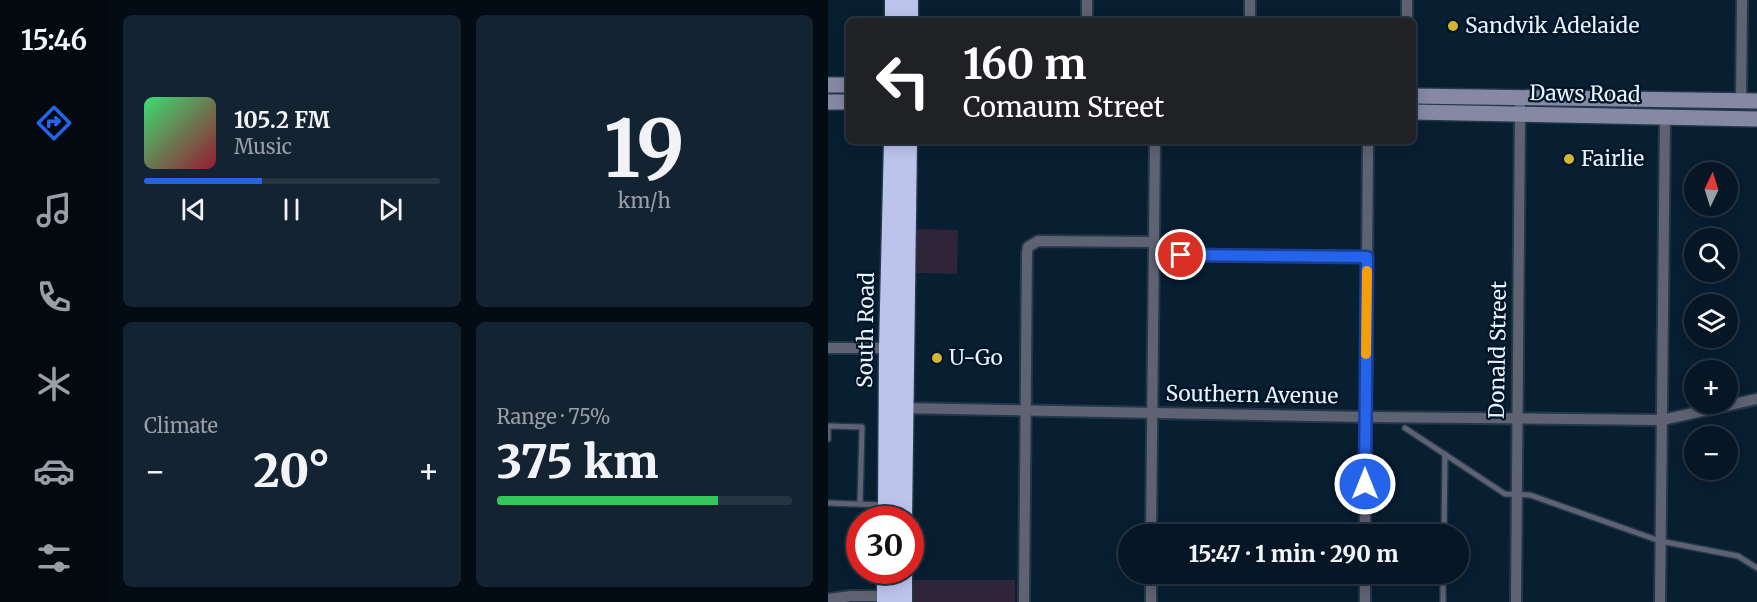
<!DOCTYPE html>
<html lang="en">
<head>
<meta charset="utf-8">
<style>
  :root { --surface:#061625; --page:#142332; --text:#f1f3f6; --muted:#989fa7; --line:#273542; --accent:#2563eb }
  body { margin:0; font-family:Merriweather,serif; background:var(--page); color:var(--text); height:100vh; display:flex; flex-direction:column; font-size:22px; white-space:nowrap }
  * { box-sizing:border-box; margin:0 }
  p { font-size:20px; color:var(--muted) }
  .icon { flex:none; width:33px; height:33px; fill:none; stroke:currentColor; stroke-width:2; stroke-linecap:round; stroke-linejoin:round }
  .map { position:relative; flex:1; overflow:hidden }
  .details { display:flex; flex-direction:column; gap:15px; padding:15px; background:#030c14; width:720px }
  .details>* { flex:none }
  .top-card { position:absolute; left:18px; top:18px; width:570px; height:126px; border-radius:9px; box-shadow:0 3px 15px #0003,0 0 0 2px var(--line); background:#202124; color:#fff; overflow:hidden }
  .needle { width:39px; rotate:4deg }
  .fabs { position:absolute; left:856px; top:162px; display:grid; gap:12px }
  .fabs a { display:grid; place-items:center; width:54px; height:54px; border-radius:50%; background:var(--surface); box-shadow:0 3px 15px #0003,0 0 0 2px var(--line); font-size:30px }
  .speed { position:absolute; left:18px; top:506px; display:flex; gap:12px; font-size:30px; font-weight:700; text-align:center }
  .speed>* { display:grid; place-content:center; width:78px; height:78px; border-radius:50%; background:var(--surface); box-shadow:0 3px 15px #0003,0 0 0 2px var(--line); line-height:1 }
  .speed .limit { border:9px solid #d22; background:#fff; color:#111 }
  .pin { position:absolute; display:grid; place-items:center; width:51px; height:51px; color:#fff; margin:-26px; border:3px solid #fff; border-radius:50%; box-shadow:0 2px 6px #0007 }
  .me { position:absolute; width:66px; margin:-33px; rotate:0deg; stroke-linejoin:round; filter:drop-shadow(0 0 4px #0008) }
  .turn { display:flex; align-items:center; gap:21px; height:126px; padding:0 18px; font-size:27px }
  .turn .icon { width:78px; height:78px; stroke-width:2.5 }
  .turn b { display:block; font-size:42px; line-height:51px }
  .big { font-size:45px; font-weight:800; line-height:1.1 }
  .details .card { flex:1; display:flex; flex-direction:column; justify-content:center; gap:9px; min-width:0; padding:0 21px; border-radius:9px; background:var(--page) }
  .details .dial { align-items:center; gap:0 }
  .dial b { font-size:78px; line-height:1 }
  .song { display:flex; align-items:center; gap:18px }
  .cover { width:72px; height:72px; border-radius:9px; background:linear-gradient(135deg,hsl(140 70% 55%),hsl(350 70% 35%)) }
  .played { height:6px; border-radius:3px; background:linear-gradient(90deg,var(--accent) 40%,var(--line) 40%) }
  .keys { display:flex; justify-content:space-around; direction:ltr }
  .heat { display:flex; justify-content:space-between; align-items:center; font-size:33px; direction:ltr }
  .charge { height:9px; border-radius:4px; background:linear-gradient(90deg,#34c759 75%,var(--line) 0) }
  .details .tiles { flex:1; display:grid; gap:15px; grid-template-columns:repeat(2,1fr) }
  .trip { position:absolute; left:290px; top:524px; width:351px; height:60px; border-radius:30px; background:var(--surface); box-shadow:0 3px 15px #0003,0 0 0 2px var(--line); font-weight:800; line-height:60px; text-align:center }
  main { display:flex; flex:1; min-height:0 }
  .dock { display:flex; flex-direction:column; width:108px; justify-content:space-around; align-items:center; background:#02090f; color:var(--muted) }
  .dock .icon { width:42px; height:42px }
  .dock .on { color:var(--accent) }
  .dock b { font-size:27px; color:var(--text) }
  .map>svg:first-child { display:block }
</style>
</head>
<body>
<main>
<nav class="dock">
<b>15:46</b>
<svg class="icon on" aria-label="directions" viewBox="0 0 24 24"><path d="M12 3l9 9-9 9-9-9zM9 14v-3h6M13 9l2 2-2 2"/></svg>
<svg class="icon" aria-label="music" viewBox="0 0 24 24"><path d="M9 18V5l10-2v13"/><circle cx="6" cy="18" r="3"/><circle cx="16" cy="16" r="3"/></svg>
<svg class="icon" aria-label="phone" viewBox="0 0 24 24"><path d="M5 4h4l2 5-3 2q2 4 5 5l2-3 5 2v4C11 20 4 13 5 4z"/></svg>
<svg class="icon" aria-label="climate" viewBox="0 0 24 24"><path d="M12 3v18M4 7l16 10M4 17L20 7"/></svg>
<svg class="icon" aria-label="car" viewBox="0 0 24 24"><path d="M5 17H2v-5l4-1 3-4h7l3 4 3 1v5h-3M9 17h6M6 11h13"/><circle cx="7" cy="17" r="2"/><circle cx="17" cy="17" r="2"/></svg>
<svg class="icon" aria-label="filters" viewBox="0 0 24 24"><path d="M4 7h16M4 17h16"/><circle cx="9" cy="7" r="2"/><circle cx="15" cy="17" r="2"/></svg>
</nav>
<section class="details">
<div class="tiles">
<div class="card">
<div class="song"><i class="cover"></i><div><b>105.2 FM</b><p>Music</p></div></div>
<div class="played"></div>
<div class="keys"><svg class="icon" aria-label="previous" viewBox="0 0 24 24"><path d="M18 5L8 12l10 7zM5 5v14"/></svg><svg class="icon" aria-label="pause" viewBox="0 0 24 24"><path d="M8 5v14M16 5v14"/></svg><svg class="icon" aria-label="next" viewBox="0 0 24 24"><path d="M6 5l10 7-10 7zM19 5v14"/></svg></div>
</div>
<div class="card dial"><b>19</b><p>km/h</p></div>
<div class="card"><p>Climate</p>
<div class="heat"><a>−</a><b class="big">20°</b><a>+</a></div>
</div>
<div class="card"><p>Range · 75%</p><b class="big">375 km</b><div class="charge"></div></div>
</div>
</section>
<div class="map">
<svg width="929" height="602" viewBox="0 0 929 602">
  <rect width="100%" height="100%" fill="#081e31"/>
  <g fill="#302439">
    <path d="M89,229L130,230L129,274L88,273Z"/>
    <rect x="84" y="580" width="103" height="22"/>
  </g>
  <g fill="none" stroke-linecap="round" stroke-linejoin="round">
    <defs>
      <g id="lane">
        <path d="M577,428L677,494L702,495L832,541L910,556L929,568"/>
        <path d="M0,439V426L34,427L32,504"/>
        <path d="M0,503L55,505"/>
        <path d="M616,534L617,454"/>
        <path d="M615,602V573"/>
      </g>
      <g id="street">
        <path d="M579,0V21"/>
        <path d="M259,21V0"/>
        <path d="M422,21V0"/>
        <path d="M913,101L914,0"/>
        <path d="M326,254L539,257"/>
        <path d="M0,348H66"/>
        <path d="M74,408L538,417L834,420L929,399"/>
        <path d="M323,534L327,141"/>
        <path d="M537,534L540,141"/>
        <path d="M323,573V602"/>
        <path d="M0,599L23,596H63"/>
        <path d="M196,602L199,253L200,247L210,241L326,242"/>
        <path d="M537,602V573"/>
        <path d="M688,602L692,107"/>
        <path d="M832,602L837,117"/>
      </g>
      <g id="secondary">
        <path d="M0,85H21"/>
        <path d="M585,96L929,101"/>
        <path d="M0,102H21"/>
        <path d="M585,112L929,119"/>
      </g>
      <g id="highway">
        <path d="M66,0V21"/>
        <path d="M81,21V0"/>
        <path d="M59,519L60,348L65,141"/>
        <path d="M75,519L80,141"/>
        <path d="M58,602V570"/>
        <path d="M75,602V570"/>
      </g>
    </defs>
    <use href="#lane" stroke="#23384a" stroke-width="8"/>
    <use href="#street" stroke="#23384a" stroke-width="14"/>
    <use href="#secondary" stroke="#23384a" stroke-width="18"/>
    <use href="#highway" stroke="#23384a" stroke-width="21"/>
    <use href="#lane" stroke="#5f6272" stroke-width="5"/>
    <use href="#street" stroke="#5f6272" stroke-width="10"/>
    <use href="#secondary" stroke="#8589a3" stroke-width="15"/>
    <use href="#highway" stroke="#bdc4ec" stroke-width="18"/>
  </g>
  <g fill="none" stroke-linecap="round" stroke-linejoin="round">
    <defs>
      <path id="route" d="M353,255L539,257L537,484"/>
    </defs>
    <use href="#route" stroke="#184099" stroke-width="15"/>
    <use href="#route" stroke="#2563eb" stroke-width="10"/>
    <path stroke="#f59e0b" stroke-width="10" d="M538,354L539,271"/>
  </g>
  <g fill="#d6b534" stroke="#011527" stroke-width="2">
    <circle cx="625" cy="26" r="6"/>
    <circle cx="741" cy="159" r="6"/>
    <circle cx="109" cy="358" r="6"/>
  </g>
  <g text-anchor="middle" stroke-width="4.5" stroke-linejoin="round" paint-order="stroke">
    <g font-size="21" fill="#e8f3fe" stroke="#011527" text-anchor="start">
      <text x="637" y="33">Sandvik Adelaide</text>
      <text x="753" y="166">Fairlie</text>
      <text x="121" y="365">U-Go</text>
    </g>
    <g font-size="21" fill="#e8f3fe" stroke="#011527">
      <text transform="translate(757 94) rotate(1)" y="7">Daws Road</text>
      <text transform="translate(38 330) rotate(-89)" y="7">South Road</text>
      <text transform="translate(670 350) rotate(-89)" y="7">Donald Street</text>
      <text transform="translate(424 395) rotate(1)" y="7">Southern Avenue</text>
    </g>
  </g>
</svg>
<div class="fabs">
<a><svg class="needle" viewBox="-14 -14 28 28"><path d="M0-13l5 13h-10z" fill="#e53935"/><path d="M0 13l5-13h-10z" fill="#989fa7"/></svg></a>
<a><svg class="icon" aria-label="search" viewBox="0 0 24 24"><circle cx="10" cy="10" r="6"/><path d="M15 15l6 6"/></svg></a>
<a><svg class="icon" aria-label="layers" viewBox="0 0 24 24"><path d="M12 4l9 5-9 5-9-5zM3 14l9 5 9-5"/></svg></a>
<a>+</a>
<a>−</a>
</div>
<div class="speed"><div class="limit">30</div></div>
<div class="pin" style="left:353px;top:255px;background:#d93025"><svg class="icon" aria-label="arrive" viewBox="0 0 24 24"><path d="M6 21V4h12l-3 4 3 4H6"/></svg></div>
<svg class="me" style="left:537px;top:484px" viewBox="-20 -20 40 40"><circle r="17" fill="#2563eb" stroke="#fff" stroke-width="3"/><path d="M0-11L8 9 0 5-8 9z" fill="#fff"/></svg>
<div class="trip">15:47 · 1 min · 290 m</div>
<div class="top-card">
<div class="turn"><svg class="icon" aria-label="left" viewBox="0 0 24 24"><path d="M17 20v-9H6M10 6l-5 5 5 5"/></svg><div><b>160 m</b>Comaum Street</div></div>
</div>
</div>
</main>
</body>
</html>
